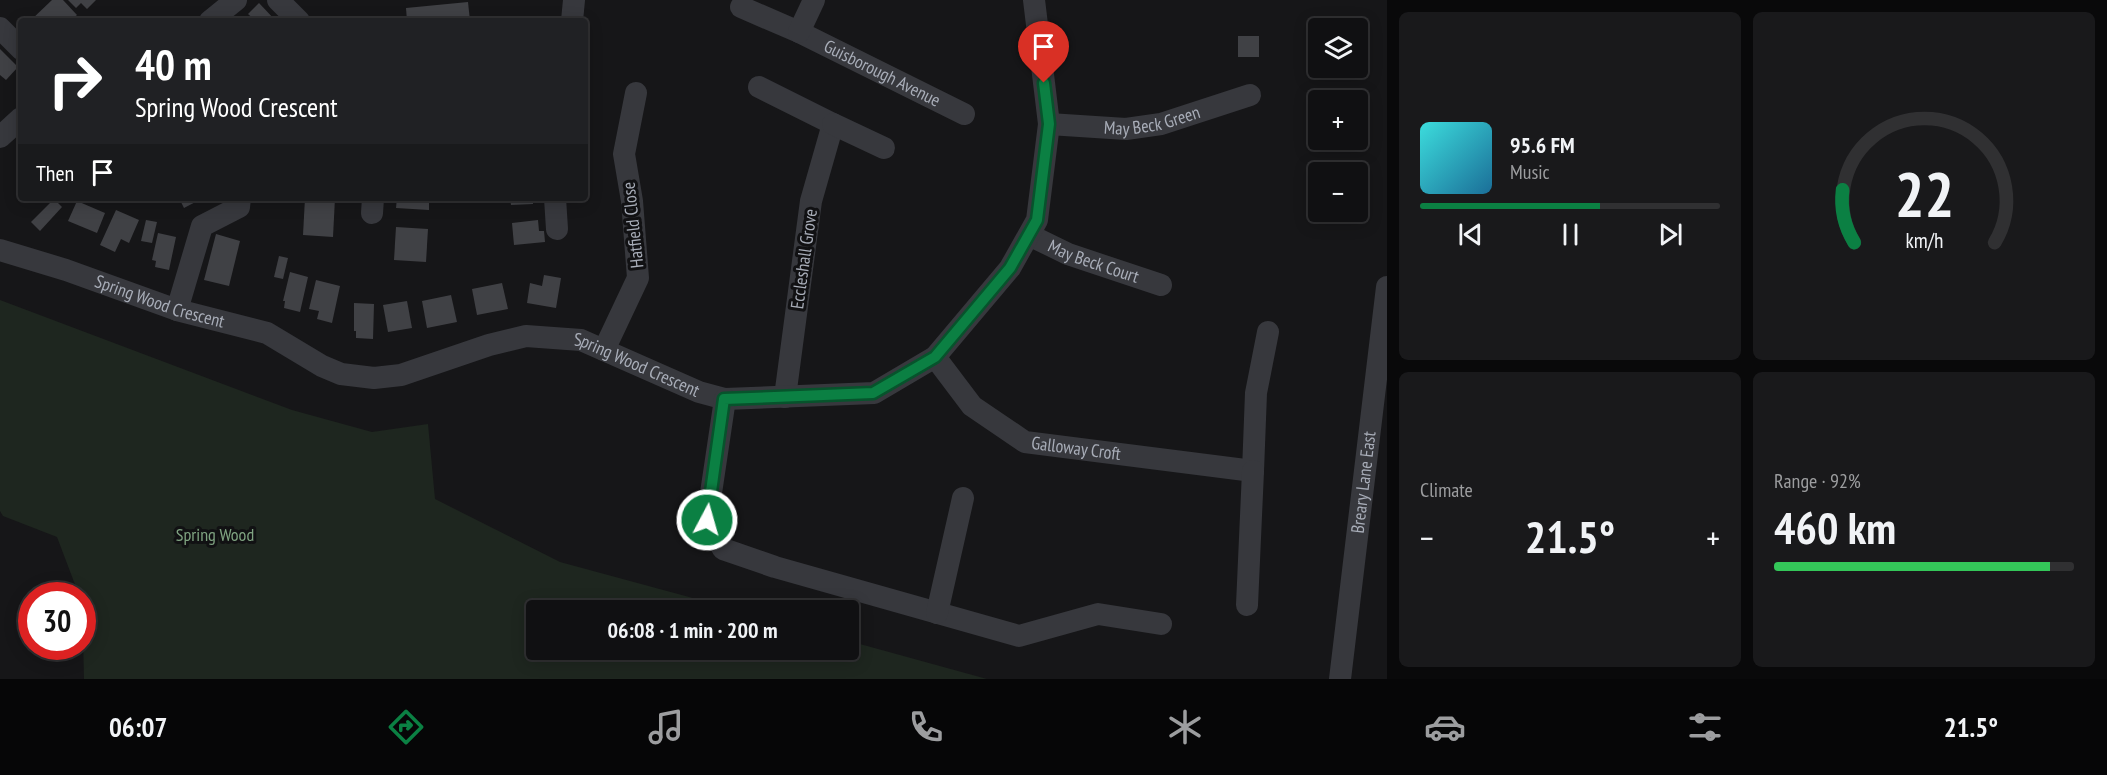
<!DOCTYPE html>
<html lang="en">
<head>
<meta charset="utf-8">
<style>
  :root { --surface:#101012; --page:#19191b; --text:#f1f3f6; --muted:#9c9d9f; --line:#303032; --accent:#0b8043 }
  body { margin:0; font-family:"PT Sans Narrow",sans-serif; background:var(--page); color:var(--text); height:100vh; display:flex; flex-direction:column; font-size:22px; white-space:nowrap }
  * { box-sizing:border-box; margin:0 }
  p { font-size:20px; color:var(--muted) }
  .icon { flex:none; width:33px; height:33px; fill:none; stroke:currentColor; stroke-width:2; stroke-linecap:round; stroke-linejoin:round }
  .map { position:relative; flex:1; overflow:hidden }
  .side { display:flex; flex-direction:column; gap:12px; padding:12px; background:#09090a; width:720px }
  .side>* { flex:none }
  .hud { position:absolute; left:18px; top:18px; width:570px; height:183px; border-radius:6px; box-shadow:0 3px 15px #0003,0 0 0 2px var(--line); background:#202124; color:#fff; overflow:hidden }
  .fabs { position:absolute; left:1308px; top:18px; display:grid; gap:12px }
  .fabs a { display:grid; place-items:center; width:60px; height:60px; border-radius:6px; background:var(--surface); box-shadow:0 3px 15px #0003,0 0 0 2px var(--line); font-size:30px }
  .speed { position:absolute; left:18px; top:582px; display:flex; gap:12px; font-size:30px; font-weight:700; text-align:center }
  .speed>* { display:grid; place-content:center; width:78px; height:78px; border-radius:50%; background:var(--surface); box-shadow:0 3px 15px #0003,0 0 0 2px var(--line); line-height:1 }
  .speed .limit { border:9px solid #d22; background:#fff; color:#111 }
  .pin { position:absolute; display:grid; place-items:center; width:51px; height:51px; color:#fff; margin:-62px -26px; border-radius:50% 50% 50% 0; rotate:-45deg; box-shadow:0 0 6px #0007 }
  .pin .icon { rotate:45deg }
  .me { position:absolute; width:66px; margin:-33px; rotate:6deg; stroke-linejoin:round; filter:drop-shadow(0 0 4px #0008) }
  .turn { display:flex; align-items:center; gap:21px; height:126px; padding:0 18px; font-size:27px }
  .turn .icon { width:78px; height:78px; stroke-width:2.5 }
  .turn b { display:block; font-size:42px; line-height:51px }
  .then { display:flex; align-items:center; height:57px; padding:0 18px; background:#0003; gap:12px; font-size:22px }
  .big { font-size:45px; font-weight:700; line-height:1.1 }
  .side .widget { flex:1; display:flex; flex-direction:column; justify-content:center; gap:9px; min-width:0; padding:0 21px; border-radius:9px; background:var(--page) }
  .side .dial { align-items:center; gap:0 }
  .dial svg { height:156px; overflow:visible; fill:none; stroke:var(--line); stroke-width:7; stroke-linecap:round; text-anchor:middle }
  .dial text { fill:var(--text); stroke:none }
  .song { display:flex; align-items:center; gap:18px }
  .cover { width:72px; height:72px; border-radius:9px; background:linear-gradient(135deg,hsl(180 70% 55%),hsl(200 70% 35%)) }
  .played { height:6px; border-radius:3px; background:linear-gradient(90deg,var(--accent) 60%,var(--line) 60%) }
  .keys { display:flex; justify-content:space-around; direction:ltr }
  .heat { display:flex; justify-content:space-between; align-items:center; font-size:33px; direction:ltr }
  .charge { height:9px; border-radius:4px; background:linear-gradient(90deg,#34c759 92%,var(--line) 0) }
  .side .tiles { flex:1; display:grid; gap:12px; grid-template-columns:repeat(2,1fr) }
  .trip { position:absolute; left:526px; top:600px; width:333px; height:60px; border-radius:6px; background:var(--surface); box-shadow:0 3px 15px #0003,0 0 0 2px var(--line); font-weight:700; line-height:60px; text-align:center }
  .menu { display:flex; height:96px; justify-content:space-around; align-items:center; background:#060607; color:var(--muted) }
  .menu .icon { width:42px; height:42px }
  .menu .active { color:var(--accent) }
  .menu b { font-size:27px; color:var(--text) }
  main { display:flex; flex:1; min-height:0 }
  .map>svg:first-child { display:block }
</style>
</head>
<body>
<main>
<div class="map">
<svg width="1387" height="679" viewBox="0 0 1387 679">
  <rect width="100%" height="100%" fill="#161618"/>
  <path fill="#1e261f" d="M0,300L292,410L372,432L428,424L435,499L560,562L737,610H537V650H849V641L987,679H84L82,596L79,595L57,537L3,516L0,511Z"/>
  <g fill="#404145">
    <path d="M52,0H63L77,15L70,21H30Z"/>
    <path d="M68,0H96L87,9L81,3L76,8Z"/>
    <path d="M468,2L470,21H407L406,8Z"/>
    <path d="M259,3L276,21H256L248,14Z"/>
    <rect x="1238" y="36" width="21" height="21"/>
    <path d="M0,49L18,67L6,80L0,75Z"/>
    <path d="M179,198H203L184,208Z"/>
    <path d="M305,198H335L333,237L303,235Z"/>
    <path d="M397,198H429V210L396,208Z"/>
    <path d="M510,198H533V204L511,205Z"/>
    <path d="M54,199L62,207L40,231L31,222Z"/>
    <path d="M77,201L105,213L97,233L68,221Z"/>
    <path d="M116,210L139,220L129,243L121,239L115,252L100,245Z"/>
    <path d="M146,220L157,222L152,243L141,241Z"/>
    <path d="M538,220L539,231H544L545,242L514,245L512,223Z"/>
    <path d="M396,227L428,229L426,262L394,260Z"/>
    <path d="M158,233L176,237L169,270L155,267L156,261L152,260Z"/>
    <path d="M216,234L240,241L229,286L204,280Z"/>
    <path d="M279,256L288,258L283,279L274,277Z"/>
    <path d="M290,272L308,277L300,312L284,308L285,301H283Z"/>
    <path d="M544,275L561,278L556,308L527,303L530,283L542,286Z"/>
    <path d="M316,280L340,286L332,323L317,319L319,311L309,309Z"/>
    <path d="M502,283L508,309L477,315L472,289Z"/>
    <path d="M451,295L457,322L427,328L422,301Z"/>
    <path d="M407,301L412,328L388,332L383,305Z"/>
    <path d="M354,303L374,304L373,339L356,338V331H354Z"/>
  </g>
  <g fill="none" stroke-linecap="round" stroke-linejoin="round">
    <g stroke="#37383d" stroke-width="22">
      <path d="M278,0L299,21"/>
      <path id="s1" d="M741,7L799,32L964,114"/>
      <path d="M210,21L236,0"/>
      <path d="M572,21L574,0"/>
      <path d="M0,28L21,49"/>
      <path d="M799,32L814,0"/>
      <path d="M759,87L833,124L811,201L785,397"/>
      <path d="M833,124L884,148"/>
      <path id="s2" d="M1049,124L1126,129L1161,124L1250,95"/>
      <path d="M0,137L21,118"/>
      <path d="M555,198L557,229"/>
      <path d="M372,213L373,198"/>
      <path id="s3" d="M1029,235L1068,254L1161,285"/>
      <path id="s4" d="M0,250L66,270L177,310L267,333L322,366L341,374L374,378L401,375L489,345L526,336L581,340L699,392L725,399L874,393L935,357L1010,268L1037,220L1049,124L1034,0"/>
      <path d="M177,310L202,226L239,207L240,198"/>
      <path d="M604,350L638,278L632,201L624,154L636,93"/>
      <path id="s5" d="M935,357L972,406L1025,442L1253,471L1256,393L1268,332"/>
      <path d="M725,399L707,520L723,549L775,567L1019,636L1098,614L1161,624"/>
      <path d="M1247,605L1253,471"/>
      <path d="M937,613L963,498"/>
      <path id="s6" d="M1340,679L1387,287"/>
    </g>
  </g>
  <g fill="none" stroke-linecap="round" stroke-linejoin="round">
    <defs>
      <path id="route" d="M707,520L724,399L873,393L935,357L1010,268L1037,220L1049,124L1044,83"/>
    </defs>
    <use href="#route" stroke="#07532c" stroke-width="15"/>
    <use href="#route" stroke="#0b8043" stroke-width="10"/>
  </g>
  <g text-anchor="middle" stroke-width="6" stroke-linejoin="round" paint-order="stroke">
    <g font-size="18" fill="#a8adb8" stroke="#111113">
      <text dy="6" stroke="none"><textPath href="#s1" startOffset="156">Guisborough Avenue</textPath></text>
      <text dy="6" stroke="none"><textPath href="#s2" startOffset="104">May Beck Green</textPath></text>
      <text transform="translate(633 225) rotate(-96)" y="6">Hatfield Close</text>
      <text transform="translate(804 259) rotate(-82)" y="6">Eccleshall Grove</text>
      <text dy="6" stroke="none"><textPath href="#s3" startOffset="70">May Beck Court</textPath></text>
      <text dy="6" stroke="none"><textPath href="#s4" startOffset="168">Spring Wood Crescent</textPath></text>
      <text dy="6" stroke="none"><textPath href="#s4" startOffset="672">Spring Wood Crescent</textPath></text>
      <text dy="6" stroke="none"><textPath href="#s5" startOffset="177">Galloway Croft</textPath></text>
      <text dy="6" stroke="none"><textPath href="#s6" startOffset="198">Breary Lane East</textPath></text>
    </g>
    <g font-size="18" fill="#7fa381" stroke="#111113">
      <text x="215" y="541">Spring Wood</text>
    </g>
  </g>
</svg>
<div class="fabs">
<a><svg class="icon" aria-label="layers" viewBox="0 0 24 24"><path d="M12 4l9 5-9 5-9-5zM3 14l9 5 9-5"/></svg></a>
<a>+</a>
<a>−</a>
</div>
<div class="speed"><div class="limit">30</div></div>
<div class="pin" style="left:1044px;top:83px;background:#d93025"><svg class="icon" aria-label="arrive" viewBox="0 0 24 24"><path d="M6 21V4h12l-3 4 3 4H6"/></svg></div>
<svg class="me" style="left:707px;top:520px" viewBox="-20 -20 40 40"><circle r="17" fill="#0b8043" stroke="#fff" stroke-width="3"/><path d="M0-11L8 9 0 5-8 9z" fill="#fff"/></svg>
<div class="trip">06:08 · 1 min · 200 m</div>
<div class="hud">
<div class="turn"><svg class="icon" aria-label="right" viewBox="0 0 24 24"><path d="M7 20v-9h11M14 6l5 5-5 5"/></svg><div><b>40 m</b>Spring Wood Crescent</div></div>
<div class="then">Then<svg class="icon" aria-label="arrive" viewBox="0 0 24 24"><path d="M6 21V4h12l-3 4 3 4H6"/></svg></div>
</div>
</div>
<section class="side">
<div class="tiles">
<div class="widget">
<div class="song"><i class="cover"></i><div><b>95.6 FM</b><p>Music</p></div></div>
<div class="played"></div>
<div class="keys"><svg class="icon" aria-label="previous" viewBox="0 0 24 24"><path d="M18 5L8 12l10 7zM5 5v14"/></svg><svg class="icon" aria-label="pause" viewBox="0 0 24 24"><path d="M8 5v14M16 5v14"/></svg><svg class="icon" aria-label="next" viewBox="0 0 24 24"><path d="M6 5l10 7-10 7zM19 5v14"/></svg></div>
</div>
<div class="widget dial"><svg viewBox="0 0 100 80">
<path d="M14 69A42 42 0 1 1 86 69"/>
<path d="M14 69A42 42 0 0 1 8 42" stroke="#0b8043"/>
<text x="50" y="56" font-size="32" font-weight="700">22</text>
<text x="50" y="72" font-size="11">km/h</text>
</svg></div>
<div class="widget"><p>Climate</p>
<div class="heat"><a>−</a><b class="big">21.5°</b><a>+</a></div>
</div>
<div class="widget"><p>Range · 92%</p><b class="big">460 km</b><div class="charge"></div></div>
</div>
</section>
</main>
<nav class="menu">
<b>06:07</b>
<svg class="icon active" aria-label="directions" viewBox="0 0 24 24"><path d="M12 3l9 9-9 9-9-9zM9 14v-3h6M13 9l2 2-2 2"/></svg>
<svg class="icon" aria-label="music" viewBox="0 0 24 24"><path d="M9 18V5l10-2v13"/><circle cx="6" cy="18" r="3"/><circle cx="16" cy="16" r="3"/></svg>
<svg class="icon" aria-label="phone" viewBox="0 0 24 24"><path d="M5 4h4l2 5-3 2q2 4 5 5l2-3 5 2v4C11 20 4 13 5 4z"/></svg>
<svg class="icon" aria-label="climate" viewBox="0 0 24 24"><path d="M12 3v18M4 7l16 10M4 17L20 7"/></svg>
<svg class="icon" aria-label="car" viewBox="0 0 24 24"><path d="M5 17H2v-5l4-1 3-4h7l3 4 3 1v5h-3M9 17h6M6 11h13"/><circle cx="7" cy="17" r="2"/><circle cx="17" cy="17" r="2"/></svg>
<svg class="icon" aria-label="filters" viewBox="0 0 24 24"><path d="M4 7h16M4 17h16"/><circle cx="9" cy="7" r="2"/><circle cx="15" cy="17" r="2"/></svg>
<b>21.5°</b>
</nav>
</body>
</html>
